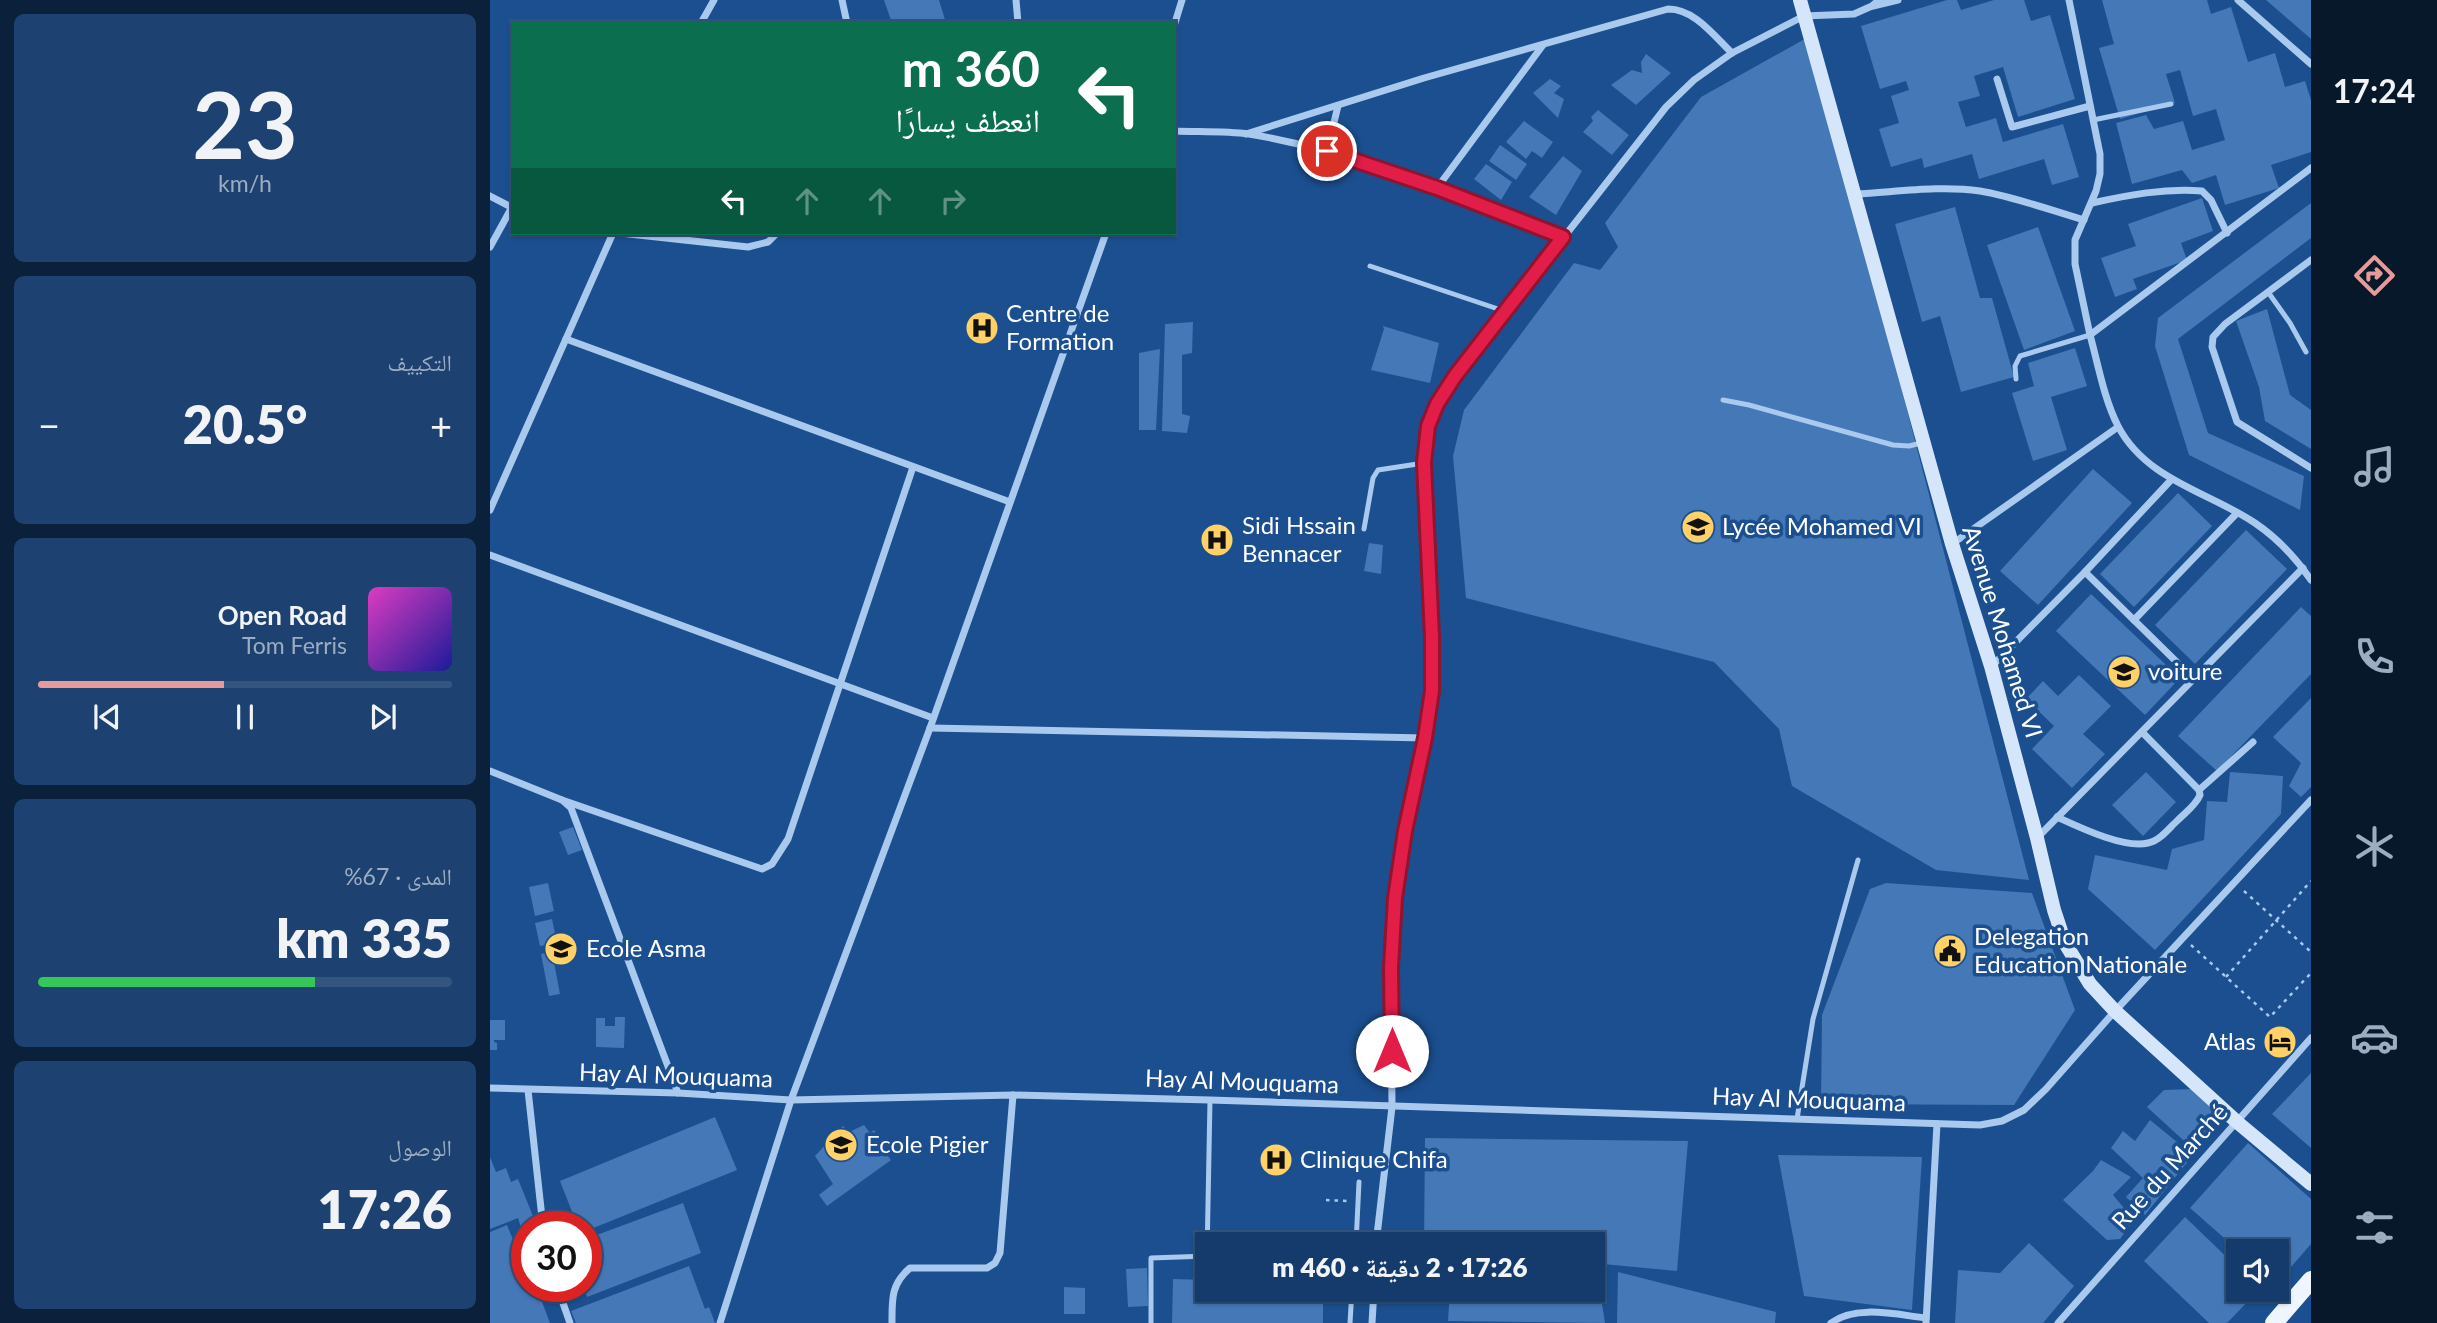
<!DOCTYPE html>
<html lang="ar">
<head>
<meta charset="utf-8">
<style>
  :root { --surface:#143b6b; --page:#1d4271; --text:#f1f3f6; --muted:#9dadc1; --line:#33557e; --accent:#e69b98 }
  body { margin:0; font-family:Lato,"Noto Naskh Arabic",sans-serif; background:var(--page); color:var(--text); direction:rtl; height:100vh; display:flex; flex-direction:column; font-size:26px; white-space:nowrap }
  * { box-sizing:border-box; margin:0 }
  p { font-size:23px; color:var(--muted) }
  .icon { flex:none; width:38px; height:38px; fill:none; stroke:currentColor; stroke-width:2; stroke-linecap:round; stroke-linejoin:round }
  .map { position:relative; flex:1; overflow:hidden; direction:ltr }
  .side { display:flex; flex-direction:column; gap:14px; padding:14px; background:#0b203b; width:490px }
  .side>* { flex:none }
  .banner { position:absolute; left:21px; top:21px; width:665px; height:214px; border-radius:0px; box-shadow:0 2px 5px #0004,0 0 0 2px var(--line); direction:rtl; background:#0b6e4f; color:#fff; overflow:hidden }
  .controls { position:absolute; left:1736px; top:1239px; display:grid; gap:14px }
  .controls a { display:grid; place-items:center; width:63px; height:63px; border-radius:0px; background:var(--surface); box-shadow:0 2px 5px #0004,0 0 0 2px var(--line); font-size:35px }
  .speed { position:absolute; left:21px; top:1211px; display:flex; gap:14px; font-size:35px; font-weight:700; text-align:center }
  .speed>* { display:grid; place-content:center; width:91px; height:91px; border-radius:50%; background:var(--surface); box-shadow:0 2px 5px #0004,0 0 0 2px var(--line); line-height:1 }
  .speed .limit { border:10px solid #d22; background:#fff; color:#111 }
  .pin { position:absolute; display:grid; place-items:center; width:60px; height:60px; color:#fff; margin:-30px; border:4px solid #fff; border-radius:50%; box-shadow:0 2px 7px #0007 }
  .me { position:absolute; width:77px; margin:-38px; rotate:0deg; stroke-linejoin:round; filter:drop-shadow(0 0 5px #0008) }
  .turn { display:flex; align-items:center; gap:24px; height:147px; padding:0 21px; font-size:32px }
  .turn .icon { width:91px; height:91px; stroke-width:2.5 }
  .turn b { display:block; font-size:49px; line-height:60px }
  .lanes { display:flex; align-items:center; height:66px; padding:0 21px; background:#0003; justify-content:center; gap:35px; direction:ltr }
  .lanes .off { opacity:.35 }
  .big { font-size:52px; font-weight:800; line-height:1.1 }
  .side .tile { flex:1; display:flex; flex-direction:column; justify-content:center; gap:10px; min-width:0; padding:0 24px; border-radius:10px; background:var(--page) }
  .side .dial { align-items:center; gap:0 }
  .dial b { font-size:91px; line-height:1 }
  .song { display:flex; align-items:center; gap:21px }
  .cover { width:84px; height:84px; border-radius:10px; background:linear-gradient(135deg,hsl(310 70% 55%),hsl(240 70% 35%)) }
  .played { height:7px; border-radius:4px; background:linear-gradient(90deg,var(--accent) 45%,var(--line) 45%) }
  .keys { display:flex; justify-content:space-around; direction:ltr }
  .heat { display:flex; justify-content:space-between; align-items:center; font-size:38px; direction:ltr }
  .charge { height:10px; border-radius:5px; background:linear-gradient(90deg,#34c759 67%,var(--line) 0) }
  .trip { position:absolute; left:705px; top:1232px; width:410px; height:70px; border-radius:0px; background:var(--surface); box-shadow:0 2px 5px #0004,0 0 0 2px var(--line); font-weight:800; line-height:70px; text-align:center; direction:rtl }
  main { display:flex; flex:1; min-height:0 }
  .menu { display:flex; flex-direction:column; width:126px; justify-content:space-around; align-items:center; background:#08182b; color:var(--muted) }
  .menu .icon { width:49px; height:49px }
  .menu .on { color:var(--accent) }
  .menu b { font-size:32px; color:var(--text) }
  .map>svg:first-child { display:block }
</style>
</head>
<body>
<main>
<nav class="menu">
<b>17:24</b>
<svg class="icon on" aria-label="directions" viewBox="0 0 24 24"><path d="M12 3l9 9-9 9-9-9zM9 14v-3h6M13 9l2 2-2 2"/></svg>
<svg class="icon" aria-label="music" viewBox="0 0 24 24"><path d="M9 18V5l10-2v13"/><circle cx="6" cy="18" r="3"/><circle cx="16" cy="16" r="3"/></svg>
<svg class="icon" aria-label="phone" viewBox="0 0 24 24"><path d="M5 4h4l2 5-3 2q2 4 5 5l2-3 5 2v4C11 20 4 13 5 4z"/></svg>
<svg class="icon" aria-label="climate" viewBox="0 0 24 24"><path d="M12 3v18M4 7l16 10M4 17L20 7"/></svg>
<svg class="icon" aria-label="car" viewBox="0 0 24 24"><path d="M5 17H2v-5l4-1 3-4h7l3 4 3 1v5h-3M9 17h6M6 11h13"/><circle cx="7" cy="17" r="2"/><circle cx="17" cy="17" r="2"/></svg>
<svg class="icon" aria-label="filters" viewBox="0 0 24 24"><path d="M4 7h16M4 17h16"/><circle cx="9" cy="7" r="2"/><circle cx="15" cy="17" r="2"/></svg>
</nav>
<div class="map">
<svg width="1821" height="1323" viewBox="0 0 1821 1323">
  <rect width="100%" height="100%" fill="#1b4f8f"/>
  <g fill="#4478b7">
    <path d="M394,0H449L456,23H402Z"/>
    <path d="M1457,0H1467L1471,10L1504,0H1534L1541,21L1560,15L1585,99L1528,117L1513,67L1484,76L1490,96L1468,102L1476,127L1506,118L1513,142L1573,124L1589,177L1562,185L1554,159L1489,179L1482,154L1434,168L1432,158L1401,167L1389,129L1409,123L1401,96L1419,90L1416,81L1390,89L1371,26Z"/>
    <path d="M1612,0H1717L1721,14L1741,7L1758,62L1785,53L1795,87L1815,81L1821,100V152L1781,165L1789,188L1735,205L1726,175L1702,183L1692,170L1642,184L1626,123L1656,115L1664,129L1693,121L1702,150L1735,140L1726,109L1703,116L1690,70L1676,74L1685,103L1630,119L1609,48L1624,44Z"/>
    <path d="M1776,0H1821V39Z"/>
    <path d="M1320,36L1539,880L1446,870L1302,786L1289,729L1224,662L976,598L963,456L974,410L1084,263L1110,270L1128,247L1115,223L1211,97Z"/>
    <path d="M1156,54L1181,73L1146,105L1121,85L1142,70L1152,73L1151,62Z"/>
    <path d="M1060,79L1071,86L1064,93L1074,99L1068,118L1043,93Z"/>
    <path d="M1108,110L1139,135L1122,155L1093,132L1103,121L1101,117Z"/>
    <path d="M1034,121L1063,142L1052,158L1042,151L1036,159L1016,142Z"/>
    <path d="M1010,145L1037,164L1026,180L999,161Z"/>
    <path d="M1073,156L1092,171L1066,215L1039,197Z"/>
    <path d="M996,164L1022,182L1011,200L984,179Z"/>
    <path d="M1712,198L1723,231L1691,243L1697,260L1643,279L1647,289L1625,297L1611,258L1646,246L1638,224Z"/>
    <path d="M1821,203V238L1688,339L1718,433L1814,476L1810,510L1699,455L1665,346L1668,318Z"/>
    <path d="M1465,207L1490,298H1502L1524,377L1471,392L1450,316L1432,322L1405,224Z"/>
    <path d="M1548,227L1585,331L1534,350L1497,245Z"/>
    <path d="M1777,309L1800,395L1821,410V449L1775,421L1769,387L1746,321Z"/>
    <path d="M703,322L702,353L692,355V414L700,416L697,433L672,431L675,324Z"/>
    <path d="M893,326L949,343L940,383L881,370L894,329Z"/>
    <path d="M1585,348L1597,386L1561,397L1577,450L1543,461L1522,393L1544,386L1538,363Z"/>
    <path d="M670,349L666,430H649V353Z"/>
    <path d="M1603,469L1642,503L1548,605L1510,571Z"/>
    <path d="M1688,493L1722,526L1644,607L1610,574Z"/>
    <path d="M1756,530L1797,569L1705,664L1665,625Z"/>
    <path d="M879,543L893,545L891,574L874,571Z"/>
    <path d="M1601,594L1690,678L1655,715L1566,631Z"/>
    <path d="M1811,607L1821,616V674L1727,771L1688,736Z"/>
    <path d="M1589,675L1621,706L1593,734L1615,754L1582,788L1542,749L1564,726L1536,699L1553,681L1568,696Z"/>
    <path d="M1821,698V787L1811,797L1799,786L1811,763L1783,737Z"/>
    <path d="M1656,772L1686,802L1653,836L1622,805Z"/>
    <path d="M1740,772L1793,776L1791,814L1665,950L1598,889L1605,855L1677,870L1682,849L1714,840L1717,801L1737,802Z"/>
    <path d="M83,827L92,850L78,855L69,832Z"/>
    <path d="M58,883L64,911L45,916L39,887Z"/>
    <path d="M1396,883L1542,893L1585,1010L1524,1105L1331,1104L1332,1015L1380,889Z"/>
    <path d="M62,919L67,943L50,946L45,923Z"/>
    <path d="M62,952L70,994L59,996L51,954Z"/>
    <path d="M125,1017H135L134,1048L106,1047V1018H115V1026H125Z"/>
    <path d="M0,1020H15V1040H4V1042L7,1043V1050H0Z"/>
    <path d="M1821,1073V1148L1782,1114Z"/>
    <path d="M1702,1089L1734,1119L1704,1150L1657,1107L1674,1090Z"/>
    <path d="M225,1117L247,1170L96,1231V1227H88L70,1181Z"/>
    <path d="M1660,1120L1703,1155L1655,1215L1636,1197L1653,1178L1621,1148L1633,1131L1645,1141Z"/>
    <path d="M374,1125L380,1133L384,1130L391,1140L386,1141L401,1160L337,1206L329,1195L343,1184L325,1156L353,1126L359,1132Z"/>
    <path d="M935,1138L1198,1141L1187,1271L1102,1263V1244H934Z"/>
    <path d="M1758,1143L1821,1199V1244L1787,1283V1251H1749L1700,1208Z"/>
    <path d="M1288,1155L1432,1157L1422,1310L1314,1296Z"/>
    <path d="M0,1157L6,1172L16,1168L21,1182L28,1179L47,1226L37,1227V1229L32,1231L28,1218L0,1229Z"/>
    <path d="M1611,1160L1641,1177L1623,1195L1644,1220L1630,1239L1617,1240L1573,1200L1603,1171Z"/>
    <path d="M193,1203L211,1253L97,1297L93,1286H96V1239Z"/>
    <path d="M1695,1217L1748,1268V1290H1769L1737,1323H1719L1654,1261Z"/>
    <path d="M17,1225L29,1254L32,1252L37,1263V1286H46L60,1323H0V1232Z"/>
    <path d="M1539,1243L1584,1286L1553,1323H1465L1468,1270L1510,1273Z"/>
    <path d="M199,1266L215,1309L219,1307L225,1323H86L81,1311Z"/>
    <path d="M657,1268L658,1306L638,1307L636,1269Z"/>
    <path d="M1102,1272H1107L1115,1323L958,1321L960,1290H1102Z"/>
    <path d="M1128,1272L1286,1312L1285,1323H1127Z"/>
    <path d="M683,1279L718,1280V1290H827L833,1296V1323H682Z"/>
    <path d="M574,1287L595,1288V1314H574Z"/>
  </g>
  <g fill="none" stroke-linecap="round" stroke-linejoin="round">
    <g stroke="#a9c9ee" stroke-width="2.5" stroke-dasharray="3.5 5" stroke-linecap="butt">
      <path d="M1754,891L1821,952"/>
      <path d="M1701,945L1780,1017L1821,973"/>
      <path d="M1736,977L1821,881"/>
      <path d="M836,1200L858,1201"/>
    </g>
    <g stroke="#a9c9ee" stroke-width="5">
      <path d="M1603,120L1681,104"/>
      <path d="M880,266L1017,312"/>
      <path d="M1778,292L1800,323L1816,352"/>
      <path d="M1526,379L1525,366L1530,356L1600,335"/>
      <path d="M1233,400L1259,405L1403,445L1419,446L1431,443"/>
      <path d="M874,529L883,478L888,470L934,463"/>
      <path d="M1307,1119L1323,1019L1368,860"/>
      <path d="M866,1244L869,1182"/>
      <path d="M717,1256L720,1100"/>
      <path d="M661,1323V1258L718,1256"/>
      <path d="M860,1323L862,1290"/>
    </g>
    <g stroke="#a9c9ee" stroke-width="7">
      <path d="M352,0L357,23"/>
      <path d="M526,0L528,23"/>
      <path d="M1579,0L1610,154V174L1606,191L1585,240V264L1600,335"/>
      <path d="M1748,0L1821,64"/>
      <path d="M1383,6L1408,0"/>
      <path d="M211,23L224,0"/>
      <path d="M684,26L692,0"/>
      <path d="M1507,79L1522,127L1600,106"/>
      <path d="M684,131C709,132 735,131 759,134C868,152 971,197 1074,237"/>
      <path d="M756,134L934,78L1178,9C1205,9 1224,36 1242,53"/>
      <path d="M837,151L848,106"/>
      <path d="M1821,168L1600,335C1608,364 1614,399 1628,426C1656,480 1719,492 1765,523C1787,538 1806,558 1821,580"/>
      <path d="M947,188L1053,45"/>
      <path d="M1366,194C1406,192 1450,185 1490,191C1525,197 1560,210 1594,220"/>
      <path d="M0,196L23,208"/>
      <path d="M1602,203C1638,195 1675,188 1712,191L1721,200L1737,233"/>
      <path d="M130,233L258,247L278,242L287,233"/>
      <path d="M0,247L22,207"/>
      <path d="M1821,260L1735,324L1723,337L1722,347L1747,422L1821,468"/>
      <path d="M76,339L520,502"/>
      <path d="M0,510L123,233"/>
      <path d="M1462,544L1628,427"/>
      <path d="M0,555L443,718"/>
      <path d="M1595,572L1704,679"/>
      <path d="M1644,620L1747,513"/>
      <path d="M1502,666L1595,572L1681,480"/>
      <path d="M440,728L935,738"/>
      <path d="M0,771L72,800L81,808L188,1093"/>
      <path d="M1709,790L1763,742"/>
      <path d="M72,800L272,869L282,864L298,839L423,467"/>
      <path d="M1567,817C1589,827 1634,849 1658,843C1670,841 1679,828 1688,820C1696,812 1706,805 1710,795L1709,790L1652,732"/>
      <path d="M1548,837L1813,568"/>
      <path d="M0,1088L188,1093L301,1100L523,1095L720,1100L1490,1125L1512,1121L1534,1110L1556,1089L1625,1011L1821,800"/>
      <path d="M38,1090L53,1227"/>
      <path d="M886,1244L902,1107L901,967L905,898L915,831L935,738L942,691V637L934,463L938,427L947,404L965,376L1176,107L1204,80L1242,53L1314,16L1364,14L1382,6L1389,0"/>
      <path d="M67,1286L80,1323"/>
      <path d="M230,1323L301,1100L440,728L616,233"/>
      <path d="M402,1323C402,1299 401,1284 420,1268H497L505,1263L510,1253L523,1095"/>
      <path d="M882,1323L884,1290"/>
      <path d="M1341,1323C1366,1304 1408,1315 1436,1318"/>
      <path d="M1436,1323L1447,1124"/>
      <path d="M1568,1323L1821,1038"/>
    </g>
    <path stroke="#d6e6fa" stroke-width="14" d="M1310,0L1462,544L1501,666L1547,838L1564,910L1575,943L1600,984L1625,1011L1747,1122L1821,1184"/>
    <path stroke="#f0f6ff" stroke-width="18" d="M1784,1323L1821,1280"/>
  </g>
  <g fill="none" stroke-linecap="round" stroke-linejoin="round">
    <defs>
      <path id="route" d="M837,151L947,188L1073,237L965,376L947,404L938,426L934,463L942,637V691L935,738L915,831L905,898L901,967L902,1051"/>
    </defs>
    <use href="#route" stroke="#92132f" stroke-width="18"/>
    <use href="#route" stroke="#e11d48" stroke-width="12"/>
  </g>
  <defs>
    <symbol id="hospital-disc" viewBox="-11 -11 22 22"><circle r="9.5" fill="#ffd166" stroke="#1b4f8f"/><path d="M-5-5h3v3.5h4V-5h3V5h-3V1.5h-4V5h-3Z" fill="#111"/></symbol>
    <symbol id="university-disc" viewBox="-11 -11 22 22"><circle r="9.5" fill="#ffd166" stroke="#1b4f8f"/><path d="M0-5L7-2L0 1L-7-2ZM-4 1L0 2.5L4 1V4Q0 6-4 4Z" fill="#111"/></symbol>
    <symbol id="school-disc" viewBox="-11 -11 22 22"><circle r="9.5" fill="#ffd166" stroke="#1b4f8f"/><path d="M0-5L7-2L0 1L-7-2ZM-4 1L0 2.5L4 1V4Q0 6-4 4Z" fill="#111"/></symbol>
    <symbol id="civic-disc" viewBox="-11 -11 22 22"><circle r="9.5" fill="#ffd166" stroke="#1b4f8f"/><path d="M-.6-6.5H3V-4.5H.6V-3L4-1V1h2V6H-6V1h2V-1L-.6-3ZM-1.2 2.5V6h2.4V2.5Z" fill="#111"/></symbol>
    <symbol id="hotel-disc" viewBox="-11 -11 22 22"><circle r="9.5" fill="#ffd166" stroke="#1b4f8f"/><path d="M-6-4.5h1.5V1H6V5H4.5V3h-9V5H-6ZM-4 0a1.8 1.8 0 1 1 3.6 0ZM.5 0V-2.5h3Q6-2.5 6 0Z" fill="#111"/></symbol>
  </defs>
  <g fill-rule="evenodd">
    <use href="#hospital-disc" x="473" y="309" width="38" height="38"/>
    <use href="#university-disc" x="1189" y="508" width="38" height="38"/>
    <use href="#hospital-disc" x="708" y="521" width="38" height="38"/>
    <use href="#school-disc" x="1615" y="653" width="38" height="38"/>
    <use href="#university-disc" x="52" y="930" width="38" height="38"/>
    <use href="#civic-disc" x="1441" y="932" width="38" height="38"/>
    <use href="#hotel-disc" x="1771" y="1023" width="38" height="38"/>
    <use href="#school-disc" x="332" y="1126" width="38" height="38"/>
    <use href="#hospital-disc" x="767" y="1141" width="38" height="38"/>
  </g>
  <g text-anchor="middle" stroke-width="7" stroke-linejoin="round" paint-order="stroke">
    <g font-size="24" fill="#fff" stroke="#1b4f8f" text-anchor="start">
      <text x="516" y="322">Centre de<tspan x="516" dy="28">Formation</tspan></text>
      <text x="752" y="534">Sidi Hssain<tspan x="752" dy="28">Bennacer</tspan></text>
      <text x="1232" y="535">Lycée Mohamed VI</text>
      <text x="1658" y="680">voiture</text>
      <text x="1484" y="945">Delegation<tspan x="1484" dy="28">Education Nationale</tspan></text>
      <text x="96" y="957">Ecole Asma</text>
      <text x="1766" y="1050" text-anchor="end">Atlas</text>
      <text x="376" y="1153">Ecole Pigier</text>
      <text x="810" y="1168">Clinique Chifa</text>
    </g>
    <g font-size="24" fill="#fff" stroke="#1b4f8f">
      <text transform="translate(1512 632) rotate(73)" y="8">Avenue Mohamed VI</text>
      <text transform="translate(186 1076) rotate(2)" y="8">Hay Al Mouquama</text>
      <text transform="translate(752 1082) rotate(2)" y="8">Hay Al Mouquama</text>
      <text transform="translate(1319 1100) rotate(2)" y="8">Hay Al Mouquama</text>
      <text transform="translate(1680 1167) rotate(-48)" y="8">Rue du Marché</text>
    </g>
  </g>
</svg>
<div class="controls">
<a><svg class="icon" aria-label="sound" viewBox="0 0 24 24"><path d="M4 9h4l5-4v14l-5-4H4zM17 9q2 3 0 6"/></svg></a>
</div>
<div class="speed"><div class="limit">30</div></div>
<div class="pin" style="left:837px;top:151px;background:#d93025"><svg class="icon" aria-label="arrive" viewBox="0 0 24 24"><path d="M6 21V4h12l-3 4 3 4H6"/></svg></div>
<svg class="me" style="left:902px;top:1051px" viewBox="-20 -20 40 40"><circle r="19" fill="#fff"/><path d="M0-13L10 11 0 6-10 11z" fill="#e11d48"/></svg>
<div class="trip">17:26 · 2 دقيقة · 460 m</div>
<div class="banner">
<div class="turn"><svg class="icon" aria-label="left" viewBox="0 0 24 24"><path d="M17 20v-9H6M10 6l-5 5 5 5"/></svg><div><b>360 m</b>انعطف يسارًا</div></div>
<div class="lanes"><svg class="icon" aria-label="left" viewBox="0 0 24 24"><path d="M17 20v-9H6M10 6l-5 5 5 5"/></svg><svg class="icon off" aria-label="ahead" viewBox="0 0 24 24"><path d="M12 20V5M6 11l6-6 6 6"/></svg><svg class="icon off" aria-label="ahead" viewBox="0 0 24 24"><path d="M12 20V5M6 11l6-6 6 6"/></svg><svg class="icon off" aria-label="right" viewBox="0 0 24 24"><path d="M7 20v-9h11M14 6l5 5-5 5"/></svg></div>
</div>
</div>
<section class="side">
<div class="tile dial"><b>23</b><p>km/h</p></div>
<div class="tile"><p>التكييف</p>
<div class="heat"><a>−</a><b class="big">20.5°</b><a>+</a></div>
</div>
<div class="tile">
<div class="song"><i class="cover"></i><div><b>Open Road</b><p>Tom Ferris</p></div></div>
<div class="played"></div>
<div class="keys"><svg class="icon" aria-label="previous" viewBox="0 0 24 24"><path d="M18 5L8 12l10 7zM5 5v14"/></svg><svg class="icon" aria-label="pause" viewBox="0 0 24 24"><path d="M8 5v14M16 5v14"/></svg><svg class="icon" aria-label="next" viewBox="0 0 24 24"><path d="M6 5l10 7-10 7zM19 5v14"/></svg></div>
</div>
<div class="tile"><p>المدى · 67%</p><b class="big">335 km</b><div class="charge"></div></div>
<div class="tile"><p>الوصول</p><b class="big">17:26</b></div>
</section>
</main>
</body>
</html>
